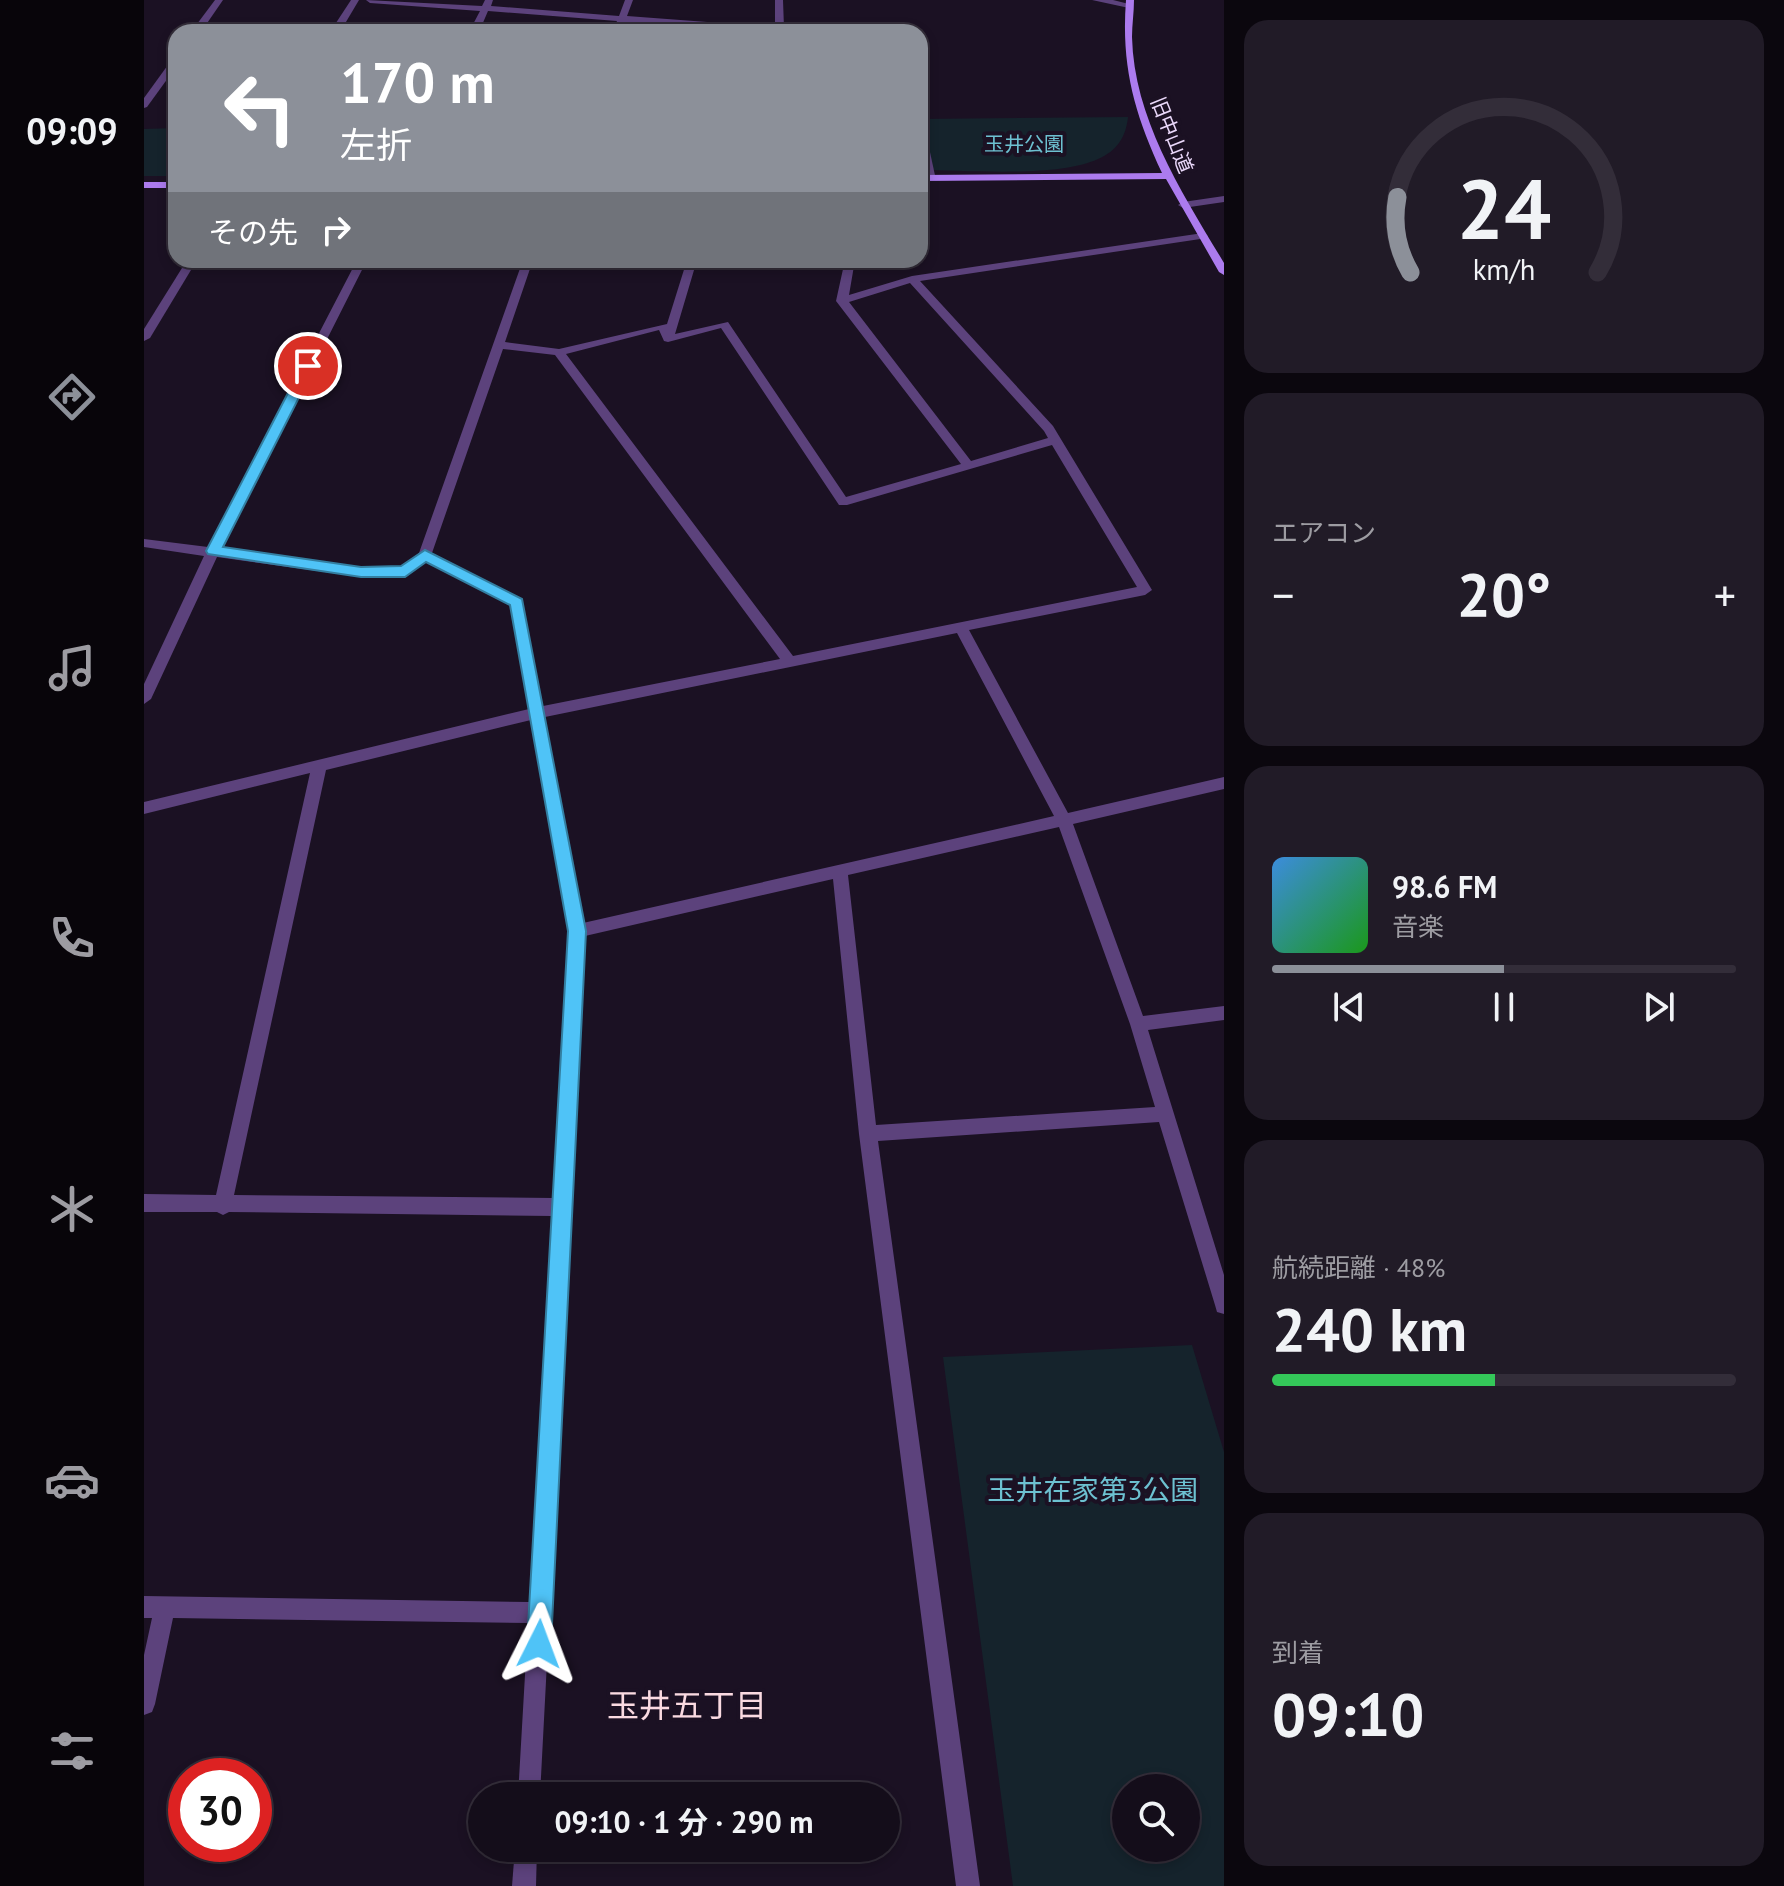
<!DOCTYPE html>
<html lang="ja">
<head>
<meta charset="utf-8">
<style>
  :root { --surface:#140d1a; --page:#211b27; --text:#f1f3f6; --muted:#9d9ca2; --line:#332d39; --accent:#8c9099 }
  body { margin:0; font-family:"PT Sans","Noto Sans JP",sans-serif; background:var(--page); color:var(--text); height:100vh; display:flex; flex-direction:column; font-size:30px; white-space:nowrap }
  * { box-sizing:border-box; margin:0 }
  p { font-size:26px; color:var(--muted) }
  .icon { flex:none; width:44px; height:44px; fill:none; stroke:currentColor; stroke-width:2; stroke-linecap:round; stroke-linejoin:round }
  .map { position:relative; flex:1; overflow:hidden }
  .details { display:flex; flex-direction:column; gap:20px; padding:20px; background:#0b070e; width:560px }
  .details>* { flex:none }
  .guide { position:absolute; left:24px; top:24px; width:760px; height:244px; border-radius:24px; box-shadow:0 4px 12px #0003,0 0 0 2px var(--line); background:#8c9099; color:#fff; overflow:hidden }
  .controls { position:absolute; left:968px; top:1774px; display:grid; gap:16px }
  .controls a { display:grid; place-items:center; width:88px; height:88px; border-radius:50%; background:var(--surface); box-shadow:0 4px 12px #0003,0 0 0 2px var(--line); font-size:40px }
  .speed { position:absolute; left:24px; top:1758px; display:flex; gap:16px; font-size:40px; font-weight:700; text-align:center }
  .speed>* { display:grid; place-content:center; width:104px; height:104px; border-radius:50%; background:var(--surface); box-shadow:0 4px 12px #0003,0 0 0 2px var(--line); line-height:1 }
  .speed .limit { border:12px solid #d22; background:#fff; color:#111 }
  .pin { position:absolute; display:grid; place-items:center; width:68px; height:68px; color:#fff; margin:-34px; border:4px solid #fff; border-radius:50%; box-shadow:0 2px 8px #0007 }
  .me { position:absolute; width:88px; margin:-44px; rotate:3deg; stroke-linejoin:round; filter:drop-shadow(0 0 6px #0008) }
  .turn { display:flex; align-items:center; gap:28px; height:168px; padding:0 40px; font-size:36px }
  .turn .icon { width:104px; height:104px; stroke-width:2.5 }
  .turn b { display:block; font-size:56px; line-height:68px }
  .then { display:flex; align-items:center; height:76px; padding:0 40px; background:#0003; gap:16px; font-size:30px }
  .big { font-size:60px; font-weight:700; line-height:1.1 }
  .details .widget { flex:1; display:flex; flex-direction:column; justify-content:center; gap:12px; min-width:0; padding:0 28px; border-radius:24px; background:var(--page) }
  .details .dial { align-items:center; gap:0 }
  .dial svg { height:208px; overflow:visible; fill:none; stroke:var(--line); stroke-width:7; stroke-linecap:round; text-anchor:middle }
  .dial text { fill:var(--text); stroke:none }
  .song { display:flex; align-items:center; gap:24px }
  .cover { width:96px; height:96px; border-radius:12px; background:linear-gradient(135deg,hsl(210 70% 55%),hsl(120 70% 35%)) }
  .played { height:8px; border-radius:4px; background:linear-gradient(90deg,var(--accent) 50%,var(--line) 50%) }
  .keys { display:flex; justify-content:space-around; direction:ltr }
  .heat { display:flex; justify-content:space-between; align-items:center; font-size:44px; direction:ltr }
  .charge { height:12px; border-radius:6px; background:linear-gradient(90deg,#34c759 48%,var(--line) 0) }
  .trip { position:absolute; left:324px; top:1782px; width:432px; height:80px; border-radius:40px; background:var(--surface); box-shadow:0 4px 12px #0003,0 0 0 2px var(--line); font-weight:700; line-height:80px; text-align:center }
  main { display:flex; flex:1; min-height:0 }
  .dock { display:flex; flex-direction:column; width:144px; justify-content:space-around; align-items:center; background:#08050a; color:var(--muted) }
  .dock .icon { width:56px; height:56px }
  .dock .on { color:var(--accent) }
  .dock b { font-size:36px; color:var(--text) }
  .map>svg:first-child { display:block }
</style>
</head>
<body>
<main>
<nav class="dock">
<b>09:09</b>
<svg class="icon on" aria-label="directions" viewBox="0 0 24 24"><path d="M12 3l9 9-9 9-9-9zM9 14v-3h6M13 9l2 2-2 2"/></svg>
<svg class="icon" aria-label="music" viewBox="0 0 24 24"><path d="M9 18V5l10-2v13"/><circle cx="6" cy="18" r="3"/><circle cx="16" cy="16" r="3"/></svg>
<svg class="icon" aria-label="phone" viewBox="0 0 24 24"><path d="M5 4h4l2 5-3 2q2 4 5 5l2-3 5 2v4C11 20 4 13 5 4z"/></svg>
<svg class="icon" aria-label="climate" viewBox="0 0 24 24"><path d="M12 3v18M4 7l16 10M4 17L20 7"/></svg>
<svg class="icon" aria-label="car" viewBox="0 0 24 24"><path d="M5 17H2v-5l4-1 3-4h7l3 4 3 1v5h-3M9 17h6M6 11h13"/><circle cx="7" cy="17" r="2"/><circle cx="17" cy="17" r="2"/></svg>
<svg class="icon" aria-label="filters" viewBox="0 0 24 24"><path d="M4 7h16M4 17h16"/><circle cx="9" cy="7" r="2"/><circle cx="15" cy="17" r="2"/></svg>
</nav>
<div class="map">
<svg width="1080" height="1886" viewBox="0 0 1080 1886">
  <rect width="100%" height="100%" fill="#1b1123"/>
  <g fill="#15232c" fill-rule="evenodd">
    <path d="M984,117C982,137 973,151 954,159C913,178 823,170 776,170V119Z"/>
    <path d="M32,128V176H0V129Z"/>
    <path d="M1048,1345L1080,1452V1886H869L799,1357ZM982,1788H1042V1848H982Z"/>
  </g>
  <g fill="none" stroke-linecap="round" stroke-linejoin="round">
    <g fill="#5c427c" fill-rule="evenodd">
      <path d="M71,0H79L57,32H47Z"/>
      <path d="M207,0H215L196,32H186Z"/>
      <path d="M222,0L338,6L341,0H349L347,6L475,16L481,0H489L483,16L631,27V0H639L640,28L664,32H622L481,22L478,32H468L473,21L344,11L335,32H325L336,11L226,3Z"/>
      <path d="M948,0H969L989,5L985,8Z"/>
      <path d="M32,57V67L3,107L0,108V98L29,58Z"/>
      <path d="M776,126L781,129L792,180L783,178L776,149Z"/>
      <path d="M1080,196V202L1039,208L1034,205L1039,202Z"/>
      <path d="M1059,233L1064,236L1063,238L776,281L909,426L1008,590L1001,595L825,630L924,813L1080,777V789L929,824L999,1016L1080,1006V1020L1004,1030L1080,1275V1314L1073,1312L1071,1305L1015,1122L734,1141L836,1886H812L715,1134L689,879L441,936L396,1796H374L384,1623L29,1618L11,1704L8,1712L0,1715V1655L8,1618H0V1596L385,1602L408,1216L85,1212L79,1215L73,1212H0V1194L72,1195L166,773L0,814V802L385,709L367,605L282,561L261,577H217L73,557L7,699L0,704V684L60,556L0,547V539L64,547L213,260H223L77,549L217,567H258L275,553L379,260H389L361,342L415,349L523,324L543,260H553L531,334L584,322L702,497L817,464L692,301L701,260H711L705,295L768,276ZM766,283L900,431L904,438L827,461L705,302ZM577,328L695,505H703L908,445L993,587L649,656L422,354L515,330L520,341L524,342ZM359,349L411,355L636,659L399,706L378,599L288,553ZM813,633L910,816L439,923L401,717ZM387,720L425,931L409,1198L90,1195L182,770ZM915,827L986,1024L1011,1107L732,1125L704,875Z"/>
      <path d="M43,260H53L6,338L0,341V329Z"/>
      <path d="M371,1848H393L392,1886H368Z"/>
    </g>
    <g fill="#ac7bee" fill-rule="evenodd">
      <path d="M982,0H990C990,12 988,25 988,37C990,120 1039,194 1080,263V275L1075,272L1022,179L776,181V175L1018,173C990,113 977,66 982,0Z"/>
      <rect x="0" y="182" width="32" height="6"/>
    </g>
  </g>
  <path fill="#4fc3f7" stroke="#337fa1" stroke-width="2" d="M164,362L171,366L79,547L217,567L257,566L281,550L378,599L442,931L407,1644L404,1652L395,1656L386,1652L383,1644L424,931L366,605L282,562L261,577H217L64,554L62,551L158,366Z"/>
  <g text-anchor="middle" stroke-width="8" stroke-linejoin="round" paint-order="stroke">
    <g font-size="20" fill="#ead8fa" stroke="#1b1123">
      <text transform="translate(1028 135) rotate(68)" y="7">旧中山道</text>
    </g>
    <g font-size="20" fill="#6dc1d1" stroke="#1b1123">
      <text x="880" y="151">玉井公園</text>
    </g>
    <g font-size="28" fill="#6dc1d1" stroke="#1b1123">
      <text x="949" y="1500">玉井在家第3公園</text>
    </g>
    <g font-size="32" fill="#fadae1" stroke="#1b1123">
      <text x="543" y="1717">玉井五丁目</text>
    </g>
  </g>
</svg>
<div class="controls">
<a><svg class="icon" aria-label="search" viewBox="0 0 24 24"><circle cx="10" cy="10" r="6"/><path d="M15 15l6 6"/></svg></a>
</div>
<div class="speed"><div class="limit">30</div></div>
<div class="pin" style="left:164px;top:366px;background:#d93025"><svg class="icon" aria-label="arrive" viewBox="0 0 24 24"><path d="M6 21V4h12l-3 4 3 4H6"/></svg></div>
<svg class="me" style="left:395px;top:1644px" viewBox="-20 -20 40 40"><path d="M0-17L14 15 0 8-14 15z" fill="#4fc3f7" stroke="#fff" stroke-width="4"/></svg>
<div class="trip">09:10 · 1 分 · 290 m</div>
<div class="guide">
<div class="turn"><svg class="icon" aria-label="left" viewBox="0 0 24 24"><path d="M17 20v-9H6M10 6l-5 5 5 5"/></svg><div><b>170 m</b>左折</div></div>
<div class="then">その先<svg class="icon" aria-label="right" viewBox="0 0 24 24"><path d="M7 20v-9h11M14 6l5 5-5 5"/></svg></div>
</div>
</div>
<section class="details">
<div class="widget dial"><svg viewBox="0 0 100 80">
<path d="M14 69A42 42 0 1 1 86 69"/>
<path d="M14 69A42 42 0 0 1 9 40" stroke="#8c9099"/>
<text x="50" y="56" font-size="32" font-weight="700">24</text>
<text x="50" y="72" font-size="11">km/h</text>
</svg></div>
<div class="widget"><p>エアコン</p>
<div class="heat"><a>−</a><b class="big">20°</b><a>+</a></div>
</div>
<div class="widget">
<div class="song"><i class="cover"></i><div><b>98.6 FM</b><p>音楽</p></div></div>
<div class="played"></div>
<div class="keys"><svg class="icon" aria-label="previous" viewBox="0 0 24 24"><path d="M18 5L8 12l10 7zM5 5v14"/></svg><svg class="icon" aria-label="pause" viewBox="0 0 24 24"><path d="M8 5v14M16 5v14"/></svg><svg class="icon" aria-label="next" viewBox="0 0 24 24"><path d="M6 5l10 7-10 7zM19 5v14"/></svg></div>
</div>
<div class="widget"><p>航続距離 · 48%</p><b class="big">240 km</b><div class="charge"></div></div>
<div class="widget"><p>到着</p><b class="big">09:10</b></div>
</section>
</main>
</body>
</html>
